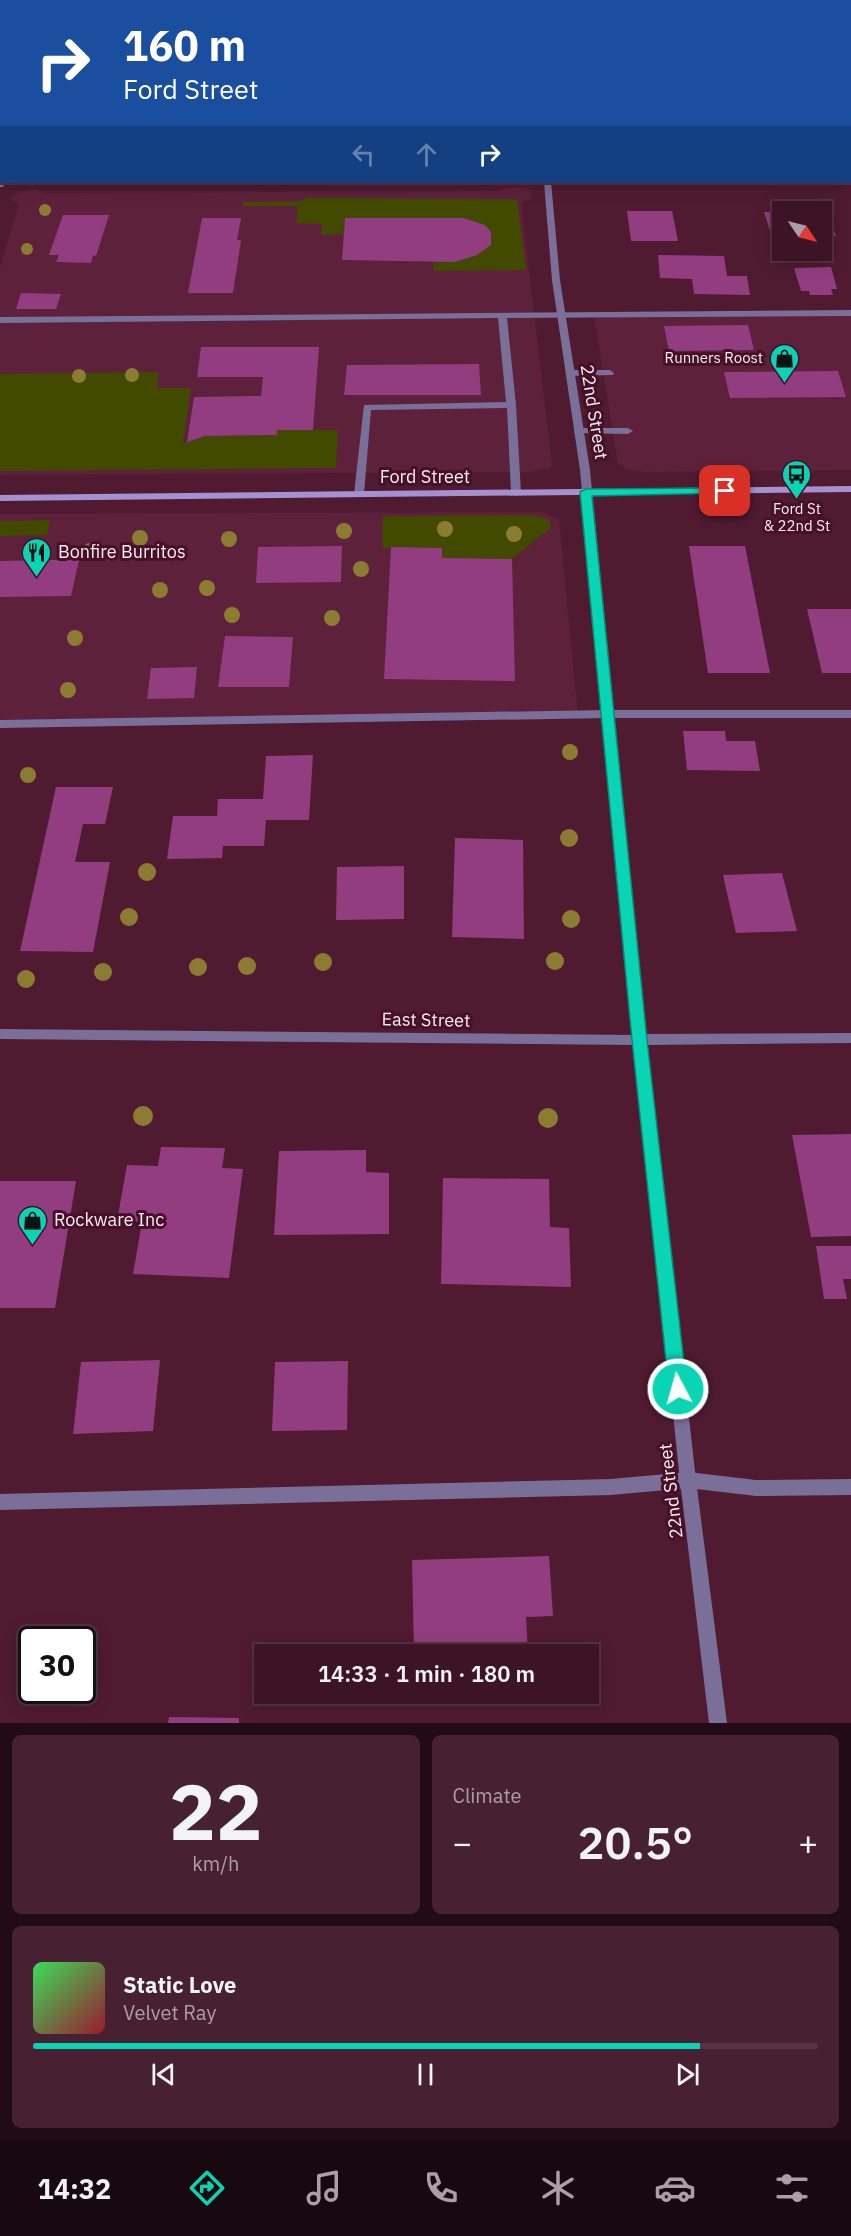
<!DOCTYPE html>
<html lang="en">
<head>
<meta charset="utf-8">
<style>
  :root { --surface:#3c1425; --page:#472132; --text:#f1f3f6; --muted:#ac9ea7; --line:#553342; --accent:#09d5b5 }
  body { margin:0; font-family:"IBM Plex Sans",sans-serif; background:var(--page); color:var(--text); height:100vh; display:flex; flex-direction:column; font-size:22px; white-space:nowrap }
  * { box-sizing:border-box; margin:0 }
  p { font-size:20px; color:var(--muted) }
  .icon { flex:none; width:33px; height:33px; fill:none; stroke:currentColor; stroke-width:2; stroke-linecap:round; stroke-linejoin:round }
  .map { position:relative; height:1723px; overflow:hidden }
  .details { display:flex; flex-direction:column; gap:12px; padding:12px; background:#210b14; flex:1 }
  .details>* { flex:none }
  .banner { position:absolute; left:0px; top:0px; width:852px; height:183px; box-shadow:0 3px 15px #0003,0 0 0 2px var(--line); background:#1a4fa0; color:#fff; overflow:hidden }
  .needle { width:39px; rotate:125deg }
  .controls { position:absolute; left:772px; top:201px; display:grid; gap:12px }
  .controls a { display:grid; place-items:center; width:60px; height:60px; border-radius:0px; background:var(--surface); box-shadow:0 3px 15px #0003,0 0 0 2px var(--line); font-size:30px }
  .speed { position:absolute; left:18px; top:1626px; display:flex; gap:12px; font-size:30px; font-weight:700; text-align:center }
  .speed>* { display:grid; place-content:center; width:78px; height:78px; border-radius:50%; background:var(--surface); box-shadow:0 3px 15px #0003,0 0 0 2px var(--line); line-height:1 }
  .speed .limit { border:3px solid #111; border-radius:9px; background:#fff; color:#111 }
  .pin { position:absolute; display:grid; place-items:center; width:51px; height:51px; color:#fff; margin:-26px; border-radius:12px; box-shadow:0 3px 9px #0006 }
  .me { position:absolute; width:66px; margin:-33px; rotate:354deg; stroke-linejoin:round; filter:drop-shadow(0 0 4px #0008) }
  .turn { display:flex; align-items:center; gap:21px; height:126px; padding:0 24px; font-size:27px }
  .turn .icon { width:78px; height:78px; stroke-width:2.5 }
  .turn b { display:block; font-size:42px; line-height:51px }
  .lanes { display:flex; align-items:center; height:57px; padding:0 24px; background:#0003; justify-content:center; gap:30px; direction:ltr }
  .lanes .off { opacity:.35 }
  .big { font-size:45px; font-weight:600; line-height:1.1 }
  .details .tile { flex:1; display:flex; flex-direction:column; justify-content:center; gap:9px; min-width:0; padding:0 21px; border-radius:9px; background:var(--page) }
  .details .dial { align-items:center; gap:0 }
  .dial b { font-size:78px; line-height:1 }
  .song { display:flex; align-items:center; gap:18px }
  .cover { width:72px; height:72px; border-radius:9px; background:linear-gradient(135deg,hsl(130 70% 55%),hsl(350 70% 35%)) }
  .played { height:6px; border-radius:3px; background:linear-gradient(90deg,var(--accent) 85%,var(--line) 85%) }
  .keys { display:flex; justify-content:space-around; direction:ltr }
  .heat { display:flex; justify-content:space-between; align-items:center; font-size:33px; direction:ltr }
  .details .tiles { flex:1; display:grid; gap:12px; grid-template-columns:1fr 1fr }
  .tile:last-child { grid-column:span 2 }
  .trip { position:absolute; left:254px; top:1644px; width:345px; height:60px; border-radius:0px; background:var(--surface); box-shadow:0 3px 15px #0003,0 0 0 2px var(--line); font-weight:600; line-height:60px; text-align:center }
  .dock { display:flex; height:96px; justify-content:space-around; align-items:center; background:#18080f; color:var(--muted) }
  .dock .icon { width:42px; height:42px }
  .dock .on { color:var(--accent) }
  .dock b { font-size:27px; color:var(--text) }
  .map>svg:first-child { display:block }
</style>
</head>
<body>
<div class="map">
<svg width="851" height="1723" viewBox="0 0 851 1723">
  <rect width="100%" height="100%" fill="#501b31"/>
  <g fill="#5d213b">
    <path d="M517,187L530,190L532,194L531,198L521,203L552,464L550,468L528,472L0,475V267L19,204L11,200L14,194L35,189L45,193L500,191L503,188Z"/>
    <path d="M851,313V470L646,472L628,470L618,464L594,316Z"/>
    <path d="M543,512L559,520L578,715L0,723V514Z"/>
  </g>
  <g fill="#424a00">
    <path d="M306,198L517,199L526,270L434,271L433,262C456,262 472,258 491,245V232L485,225L464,218H345L343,234L321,235L322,224L296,223L298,206H243V202L303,201Z"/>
    <path d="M159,372L157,388H191L183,443L205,436L276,435L277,430H338L336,468L0,471V374Z"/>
    <path d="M534,515L549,520L551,528L512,559L442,558V548H382L383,516Z"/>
    <path d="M50,520L47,535L0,536V521Z"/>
  </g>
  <g fill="#913d7f">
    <path d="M627,211H672L678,241H631Z"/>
    <path d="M764,212H783V237H772Z"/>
    <path d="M822,212H827L836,236H822Z"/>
    <path d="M63,215H109L96,256L93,255L91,263L56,262L59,255H49Z"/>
    <path d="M202,218H241L237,240H241L233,293H188Z"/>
    <path d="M345,218H464L485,225L491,232V245L477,255L455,262L342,260Z"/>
    <path d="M658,255L724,256L727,276H747L750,295L694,294L692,279L660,278Z"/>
    <path d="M831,267L837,289H831L833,295H810L809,291H801L794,268Z"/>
    <path d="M21,293L61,294L56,309H16Z"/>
    <path d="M748,325L754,350L669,351L664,326Z"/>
    <path d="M201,347H319L313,430H277V435L205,436L187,442L194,397L261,396L263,377H197Z"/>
    <path d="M479,364L481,395H344L347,365Z"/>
    <path d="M838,371L846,397L730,398L724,372Z"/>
    <path d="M342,546L341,582L256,583L258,547Z"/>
    <path d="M689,546H745L770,673H708Z"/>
    <path d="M391,547L442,548V558L512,559L515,681L384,679Z"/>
    <path d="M41,560H79L71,596L0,597V561Z"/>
    <path d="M807,609H851V673H822Z"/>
    <path d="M225,636L293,637L289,687H218Z"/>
    <path d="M197,667L194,698L147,699L151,668Z"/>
    <path d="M683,731H725L726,741H755L760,771L687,770Z"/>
    <path d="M313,755L309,820H266L264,846H223L222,858L167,859L173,816H217L218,799H263L266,756Z"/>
    <path d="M56,787H113L105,824H83L75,862H110L93,952L20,951Z"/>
    <path d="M455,838L523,840L524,939L452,937Z"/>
    <path d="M404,866V919L336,920L337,867Z"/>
    <path d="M782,873L797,931L736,933L723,875Z"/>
    <path d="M851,1134V1236L811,1237L792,1135Z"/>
    <path d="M161,1147L225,1148L222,1168L243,1169L229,1278L133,1274L142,1222L117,1221L127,1165L158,1166Z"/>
    <path d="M366,1150V1172L389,1173V1234L274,1235L279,1151Z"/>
    <path d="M443,1178L549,1179L550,1227L569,1228L571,1287L441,1284Z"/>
    <path d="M0,1181H76L55,1308H0Z"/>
    <path d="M816,1246H851V1279H843L847,1299H824Z"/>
    <path d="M160,1360L153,1431L73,1434L81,1362Z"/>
    <path d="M348,1361L347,1430L272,1431L275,1362Z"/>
    <path d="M549,1556L553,1616L526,1617L528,1654H414L412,1560Z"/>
    <path d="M169,1717L239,1718V1723H168Z"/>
  </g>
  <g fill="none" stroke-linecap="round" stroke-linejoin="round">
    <g fill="#7a6f98" fill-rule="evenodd">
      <path d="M851,310V316L507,318L516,405L521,493L516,496L511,493L507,408L371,410L364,494L359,497L354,494L364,405L506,402L498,318L0,323V317Z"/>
      <path d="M610,370L614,373L613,375L569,376L565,373L569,370Z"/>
      <path d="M577,428H628L633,431L628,434L574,433V429Z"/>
      <path d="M608,710H851V718H608L0,728V720Z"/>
      <path d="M688,1472L756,1480L851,1479V1495L756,1496L688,1488L611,1495L0,1510V1494L611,1479Z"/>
    </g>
    <g fill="#7a6f98" fill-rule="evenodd">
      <rect x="52" y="0" width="6" height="2"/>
      <path d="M525,0H531L532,2H525Z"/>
      <rect x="0" y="65" width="2" height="4"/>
      <rect x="850" y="66" width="1" height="4"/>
      <path d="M0,178H2V182H5L3,187H0Z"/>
      <path d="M544,182H551L560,280L590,470L646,1034L851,1033V1043L647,1045L696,1480L727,1723H709L680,1480L634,1045L0,1039V1029L633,1035L580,470L552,280Z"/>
    </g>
    <g fill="#a391d2" fill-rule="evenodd">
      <rect x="850" y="174" width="1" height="4"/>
      <path d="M851,486V492L0,501V495Z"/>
    </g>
  </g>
  <g fill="#8a7d32">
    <circle cx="45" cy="210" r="6"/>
    <circle cx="27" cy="249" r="6"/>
    <circle cx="132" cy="375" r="7"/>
    <circle cx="79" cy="376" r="7"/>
    <circle cx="445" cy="529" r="8"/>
    <circle cx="344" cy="531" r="8"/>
    <circle cx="514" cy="534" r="8"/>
    <circle cx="140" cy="538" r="8"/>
    <circle cx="229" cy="539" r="8"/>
    <circle cx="90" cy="551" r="8"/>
    <circle cx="361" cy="569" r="8"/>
    <circle cx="207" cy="588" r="8"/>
    <circle cx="160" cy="590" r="8"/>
    <circle cx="232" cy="615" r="8"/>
    <circle cx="332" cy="618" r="8"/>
    <circle cx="75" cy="638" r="8"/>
    <circle cx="68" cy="690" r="8"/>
    <circle cx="570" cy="752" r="8"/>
    <circle cx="28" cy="775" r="8"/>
    <circle cx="569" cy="838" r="9"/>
    <circle cx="147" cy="872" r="9"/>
    <circle cx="129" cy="917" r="9"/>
    <circle cx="571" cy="919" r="9"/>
    <circle cx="555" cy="961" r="9"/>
    <circle cx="323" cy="962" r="9"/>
    <circle cx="247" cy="966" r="9"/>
    <circle cx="198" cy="967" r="9"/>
    <circle cx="103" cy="972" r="9"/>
    <circle cx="26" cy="979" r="9"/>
    <circle cx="143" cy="1116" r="10"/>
    <circle cx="548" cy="1118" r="10"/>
  </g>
  <path fill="#09d5b5" stroke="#068a76" stroke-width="1.5" d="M725,488H729V493L592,496L647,1040L687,1389L684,1395L678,1397L672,1395L669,1389L632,1040L580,492L586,489Z"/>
  <defs>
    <symbol id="shop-pin" viewBox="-11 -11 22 30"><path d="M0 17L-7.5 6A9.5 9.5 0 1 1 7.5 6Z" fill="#09d5b5" stroke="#451028"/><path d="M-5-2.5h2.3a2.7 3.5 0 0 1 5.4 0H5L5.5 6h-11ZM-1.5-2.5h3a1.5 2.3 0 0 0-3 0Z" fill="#111"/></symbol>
    <symbol id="bus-pin" viewBox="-11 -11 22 30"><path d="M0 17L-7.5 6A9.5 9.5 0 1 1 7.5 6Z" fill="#09d5b5" stroke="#451028"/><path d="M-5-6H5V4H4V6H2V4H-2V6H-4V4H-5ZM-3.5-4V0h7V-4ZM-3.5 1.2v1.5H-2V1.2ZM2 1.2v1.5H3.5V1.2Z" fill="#111"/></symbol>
    <symbol id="restaurant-pin" viewBox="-11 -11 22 30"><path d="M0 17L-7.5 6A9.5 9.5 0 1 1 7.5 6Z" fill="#09d5b5" stroke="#451028"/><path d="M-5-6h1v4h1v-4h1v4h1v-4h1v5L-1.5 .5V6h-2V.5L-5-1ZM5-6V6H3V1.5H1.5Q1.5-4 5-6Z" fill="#111"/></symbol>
  </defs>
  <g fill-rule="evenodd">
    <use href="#shop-pin" x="768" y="342" width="33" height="45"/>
    <use href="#bus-pin" x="780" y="458" width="33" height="45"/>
    <use href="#restaurant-pin" x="20" y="536" width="33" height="45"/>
    <use href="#shop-pin" x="16" y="1204" width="33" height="45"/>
  </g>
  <g text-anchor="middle" stroke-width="6" stroke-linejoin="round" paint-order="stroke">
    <g font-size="15" fill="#fbecf1" stroke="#451028" text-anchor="end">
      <text x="763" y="363">Runners Roost</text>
      <text x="797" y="514" text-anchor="middle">Ford St<tspan x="797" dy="17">&amp; 22nd St</tspan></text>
    </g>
    <g font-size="18" fill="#fbecf1" stroke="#451028">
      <text transform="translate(594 412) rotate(81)" y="6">22nd Street</text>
      <text x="425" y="483">Ford Street</text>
      <text transform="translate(426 1020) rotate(1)" y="6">East Street</text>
      <text transform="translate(671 1491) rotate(-97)" y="6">22nd Street</text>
    </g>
    <g font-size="18" fill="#fbecf1" stroke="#451028" text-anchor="start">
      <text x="58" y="558">Bonfire Burritos</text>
      <text x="54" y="1226">Rockware Inc</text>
    </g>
  </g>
</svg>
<div class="controls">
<a><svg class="needle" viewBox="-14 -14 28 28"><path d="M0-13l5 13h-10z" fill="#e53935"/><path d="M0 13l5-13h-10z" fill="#ac9ea7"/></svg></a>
</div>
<div class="speed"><div class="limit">30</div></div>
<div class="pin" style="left:725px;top:491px;background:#d93025"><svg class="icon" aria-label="arrive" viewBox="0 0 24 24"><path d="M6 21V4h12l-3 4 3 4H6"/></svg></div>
<svg class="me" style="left:678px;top:1389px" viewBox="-20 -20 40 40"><circle r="17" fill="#09d5b5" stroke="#fff" stroke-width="3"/><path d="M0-11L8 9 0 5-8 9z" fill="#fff"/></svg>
<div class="trip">14:33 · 1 min · 180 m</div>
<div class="banner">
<div class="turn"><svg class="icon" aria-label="right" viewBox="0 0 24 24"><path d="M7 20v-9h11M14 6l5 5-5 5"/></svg><div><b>160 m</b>Ford Street</div></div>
<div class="lanes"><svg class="icon off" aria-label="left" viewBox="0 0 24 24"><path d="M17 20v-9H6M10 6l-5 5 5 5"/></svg><svg class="icon off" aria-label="ahead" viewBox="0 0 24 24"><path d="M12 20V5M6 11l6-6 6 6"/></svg><svg class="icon" aria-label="right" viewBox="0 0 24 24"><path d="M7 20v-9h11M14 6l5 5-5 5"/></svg></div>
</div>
</div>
<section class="details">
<div class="tiles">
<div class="tile dial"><b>22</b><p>km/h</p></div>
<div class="tile"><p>Climate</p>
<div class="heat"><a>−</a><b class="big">20.5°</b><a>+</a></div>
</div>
<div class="tile">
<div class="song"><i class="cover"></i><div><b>Static Love</b><p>Velvet Ray</p></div></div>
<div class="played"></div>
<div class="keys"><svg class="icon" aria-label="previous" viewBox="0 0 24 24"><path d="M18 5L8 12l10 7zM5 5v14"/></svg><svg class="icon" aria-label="pause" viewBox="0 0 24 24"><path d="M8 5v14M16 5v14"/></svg><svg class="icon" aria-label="next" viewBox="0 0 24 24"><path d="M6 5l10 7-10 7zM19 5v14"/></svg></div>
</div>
</div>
</section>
<nav class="dock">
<b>14:32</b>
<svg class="icon on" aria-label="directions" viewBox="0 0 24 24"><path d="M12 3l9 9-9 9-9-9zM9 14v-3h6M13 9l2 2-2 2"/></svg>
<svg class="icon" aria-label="music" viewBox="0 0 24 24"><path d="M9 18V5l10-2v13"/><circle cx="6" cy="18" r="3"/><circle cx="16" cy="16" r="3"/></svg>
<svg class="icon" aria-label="phone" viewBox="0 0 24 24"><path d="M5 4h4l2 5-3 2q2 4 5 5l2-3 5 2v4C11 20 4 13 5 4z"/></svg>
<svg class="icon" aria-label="climate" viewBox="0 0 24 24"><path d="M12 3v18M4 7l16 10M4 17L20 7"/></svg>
<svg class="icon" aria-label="car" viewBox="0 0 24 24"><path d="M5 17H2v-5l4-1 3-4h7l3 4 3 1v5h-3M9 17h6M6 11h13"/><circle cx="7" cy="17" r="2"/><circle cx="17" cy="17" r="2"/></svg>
<svg class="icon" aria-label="filters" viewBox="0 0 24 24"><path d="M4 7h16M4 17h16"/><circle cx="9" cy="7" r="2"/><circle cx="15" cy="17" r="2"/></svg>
</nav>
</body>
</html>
